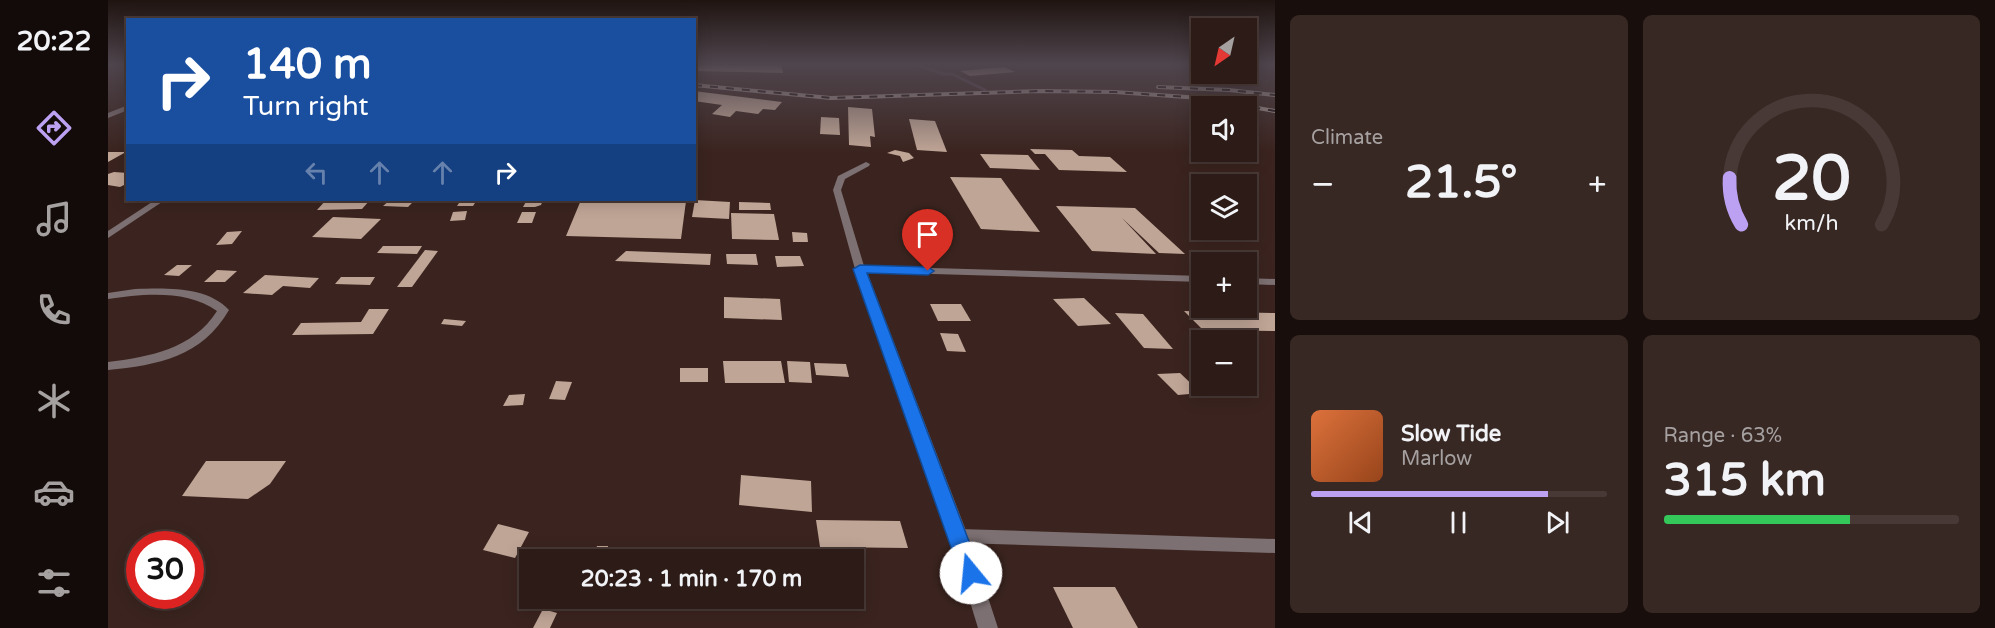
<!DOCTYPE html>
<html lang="en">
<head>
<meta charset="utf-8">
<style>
  :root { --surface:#2c1b17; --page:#382824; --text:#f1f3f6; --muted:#a6a1a1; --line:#483936; --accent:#bca0f2 }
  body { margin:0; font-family:"Varela Round",sans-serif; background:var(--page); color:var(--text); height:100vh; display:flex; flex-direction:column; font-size:22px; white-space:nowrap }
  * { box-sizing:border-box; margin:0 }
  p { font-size:20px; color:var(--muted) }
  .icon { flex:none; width:33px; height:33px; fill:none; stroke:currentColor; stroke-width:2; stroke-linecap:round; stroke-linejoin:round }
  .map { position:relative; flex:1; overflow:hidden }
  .drawer { display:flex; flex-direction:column; gap:15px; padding:15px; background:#180f0d; width:720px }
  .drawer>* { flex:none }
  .banner { position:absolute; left:18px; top:18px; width:570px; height:183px; border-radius:0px; box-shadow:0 3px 15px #0003,0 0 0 2px var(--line); background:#1a4fa0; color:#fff; overflow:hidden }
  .needle { width:39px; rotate:214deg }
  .fabs { position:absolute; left:1083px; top:18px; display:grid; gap:12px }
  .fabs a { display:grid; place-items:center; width:66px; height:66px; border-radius:0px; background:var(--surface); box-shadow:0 3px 15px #0003,0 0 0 2px var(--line); font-size:30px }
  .speed { position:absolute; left:18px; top:531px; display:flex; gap:12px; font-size:30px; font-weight:700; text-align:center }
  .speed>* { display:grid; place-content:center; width:78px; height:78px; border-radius:50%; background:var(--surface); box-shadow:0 3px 15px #0003,0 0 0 2px var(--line); line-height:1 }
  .speed .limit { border:9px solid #d22; background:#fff; color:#111 }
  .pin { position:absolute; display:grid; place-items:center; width:51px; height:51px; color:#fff; margin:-62px -26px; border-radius:50% 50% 50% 0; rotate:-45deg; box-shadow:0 0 6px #0007 }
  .pin .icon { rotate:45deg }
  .me { position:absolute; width:66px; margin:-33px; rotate:343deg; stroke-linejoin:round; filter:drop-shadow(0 0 4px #0008) }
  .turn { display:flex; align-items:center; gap:21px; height:126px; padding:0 18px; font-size:27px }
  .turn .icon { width:78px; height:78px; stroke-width:2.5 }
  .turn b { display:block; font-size:42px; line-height:51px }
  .lanes { display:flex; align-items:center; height:57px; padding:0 18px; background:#0003; justify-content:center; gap:30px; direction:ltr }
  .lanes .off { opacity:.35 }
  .big { font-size:45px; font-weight:700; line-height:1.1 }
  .drawer .card { flex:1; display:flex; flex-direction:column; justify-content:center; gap:9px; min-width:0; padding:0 21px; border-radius:9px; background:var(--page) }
  .drawer .dial { align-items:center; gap:0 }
  .dial svg { height:156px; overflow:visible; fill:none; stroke:var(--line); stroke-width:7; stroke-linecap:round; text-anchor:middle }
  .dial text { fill:var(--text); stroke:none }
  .song { display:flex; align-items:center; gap:18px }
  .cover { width:72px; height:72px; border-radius:9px; background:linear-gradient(135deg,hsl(20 70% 55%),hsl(20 70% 35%)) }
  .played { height:6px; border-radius:3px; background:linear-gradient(90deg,var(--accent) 80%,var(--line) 80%) }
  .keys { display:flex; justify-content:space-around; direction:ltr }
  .heat { display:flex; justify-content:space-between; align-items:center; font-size:33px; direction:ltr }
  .charge { height:9px; border-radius:4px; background:linear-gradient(90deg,#34c759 63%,var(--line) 0) }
  .drawer .tiles { flex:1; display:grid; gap:15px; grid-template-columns:repeat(2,1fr) }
  .trip { position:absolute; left:411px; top:549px; width:345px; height:60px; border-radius:0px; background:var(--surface); box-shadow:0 3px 15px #0003,0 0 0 2px var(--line); font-weight:700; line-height:60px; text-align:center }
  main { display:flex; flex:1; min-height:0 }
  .menu { display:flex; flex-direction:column; width:108px; justify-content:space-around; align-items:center; background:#120b09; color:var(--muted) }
  .menu .icon { width:42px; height:42px }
  .menu .current { color:var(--accent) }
  .menu b { font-size:27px; color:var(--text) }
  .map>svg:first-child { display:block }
</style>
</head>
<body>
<main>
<nav class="menu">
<b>20:22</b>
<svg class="icon current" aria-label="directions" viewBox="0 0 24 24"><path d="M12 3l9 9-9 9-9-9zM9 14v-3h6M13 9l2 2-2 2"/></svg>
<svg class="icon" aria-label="music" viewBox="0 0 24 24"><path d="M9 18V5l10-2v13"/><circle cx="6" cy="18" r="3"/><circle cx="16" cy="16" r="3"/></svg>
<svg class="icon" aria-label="phone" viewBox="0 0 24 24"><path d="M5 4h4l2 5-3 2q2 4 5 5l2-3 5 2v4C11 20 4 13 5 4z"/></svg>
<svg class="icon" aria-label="climate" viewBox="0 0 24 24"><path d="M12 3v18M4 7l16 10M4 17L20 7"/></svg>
<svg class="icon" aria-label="car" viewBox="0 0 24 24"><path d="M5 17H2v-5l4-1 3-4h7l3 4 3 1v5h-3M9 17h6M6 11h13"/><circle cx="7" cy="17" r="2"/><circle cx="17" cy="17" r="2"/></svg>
<svg class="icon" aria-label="filters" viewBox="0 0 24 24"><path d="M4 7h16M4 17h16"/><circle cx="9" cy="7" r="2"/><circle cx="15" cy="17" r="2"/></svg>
</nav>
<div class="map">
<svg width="1167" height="628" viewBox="0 0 1167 628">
  <rect width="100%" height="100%" fill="#3b241f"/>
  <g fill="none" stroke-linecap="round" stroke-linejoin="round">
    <path stroke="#5c424d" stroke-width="3" d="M810,65L835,74H844L877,90"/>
  </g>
  <g fill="#bfa596">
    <path d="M586,65H673L675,73L586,71Z"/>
    <path d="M896,67L907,72L862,76L852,71Z"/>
    <path d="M586,91L674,102L667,110L655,109L650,114L628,111L622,117L604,114L614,105L586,101Z"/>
    <path d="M740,107L764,109L767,137L762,136L763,147L741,145Z"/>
    <path d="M713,117L731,118L732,135L712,134Z"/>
    <path d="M801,119L827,121L839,152L809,150Z"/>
    <path d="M922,149L964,150L971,156L1002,157L1019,172L951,170L937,154H927Z"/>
    <path d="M787,150L801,153L806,158L795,162L792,156L779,153Z"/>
    <path d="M0,152H18L0,162Z"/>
    <path d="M872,154L920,155L932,170L882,168Z"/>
    <path d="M6,172L20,173V183L12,187L0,185V174Z"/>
    <path d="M842,177L893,178L932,232L873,229Z"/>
    <path d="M218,200H262L254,209L209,210Z"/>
    <path d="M282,200L306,201L300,207L275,206Z"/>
    <path d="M353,200H369L365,206H349Z"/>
    <path d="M419,200H435L433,205L427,207H415Z"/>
    <path d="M473,200L578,201L573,239L458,236Z"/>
    <path d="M587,200L622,202L621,219L584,217Z"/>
    <path d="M631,202L662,203L663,210H631Z"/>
    <path d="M948,206L1027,208L1077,254L1051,253L1014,218L1048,254L984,251Z"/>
    <path d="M359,211L357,220L342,221L345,212Z"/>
    <path d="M414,212H428L424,223H409Z"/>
    <path d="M623,213L666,214L671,240L624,239Z"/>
    <path d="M225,217L273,219L253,239L204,237Z"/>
    <path d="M134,231L124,244L108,245L119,232Z"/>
    <path d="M684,232L699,233L700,242H685Z"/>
    <path d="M275,246H314L309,254L269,253Z"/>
    <path d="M317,250L330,251L304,287H289Z"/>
    <path d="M518,251L603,254L602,265L507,261Z"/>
    <path d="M618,254H648L650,265L619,264Z"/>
    <path d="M667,256H692L696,266L669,267Z"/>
    <path d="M69,265H84L71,276L56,275Z"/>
    <path d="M109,270L129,271L117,282H96Z"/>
    <path d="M157,275L211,278L202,288L175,286L164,295L135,293Z"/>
    <path d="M233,277H267L262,285L227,284Z"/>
    <path d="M616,297L672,299L674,320L616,318Z"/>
    <path d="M976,298L1003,324L970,326L945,299Z"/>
    <path d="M822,304H853L863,321H830Z"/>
    <path d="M261,309H281L265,334L184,335L193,323L253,322Z"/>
    <path d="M1076,311L1167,313V331L1095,330Z"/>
    <path d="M1007,313L1035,314L1065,349L1036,348Z"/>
    <path d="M336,319L358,321L354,326L333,324Z"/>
    <path d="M832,333L850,334L858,352L839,351Z"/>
    <path d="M615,361H673L677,383H617Z"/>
    <path d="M679,361L702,362L704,383L681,382Z"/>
    <path d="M706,363L738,364L741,377L708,375Z"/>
    <rect x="572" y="368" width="28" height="14"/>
    <path d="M1072,373L1093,393L1070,395L1049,374Z"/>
    <path d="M448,381L464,382L457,400L441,399Z"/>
    <path d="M417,394L415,405L395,406L401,395Z"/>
    <path d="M98,461H178L162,484L140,499L74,496Z"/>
    <path d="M633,475L703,481L704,512L631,505Z"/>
    <path d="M708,520L792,521L800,548L712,547Z"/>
    <path d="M390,524L421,532L407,558L375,550Z"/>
    <path d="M489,546H500L499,560H484Z"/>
    <path d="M945,587H1007L1030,628H965Z"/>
    <path d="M435,609L449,613L442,628H425Z"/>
  </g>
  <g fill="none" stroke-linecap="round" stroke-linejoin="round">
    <path fill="#7d7072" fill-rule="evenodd" d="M851,529L1167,539V553L851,543L846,541L843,536L846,531Z"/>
    <g fill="#7d7072" fill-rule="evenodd">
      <path d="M20,105V110L0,118V113Z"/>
      <path d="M758,162L762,164L761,166L737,179L733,190L756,266L1094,276V282L759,272L860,536L890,628H870L842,536L747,269L725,190L730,176Z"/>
      <path d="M47,200H57L0,238V231Z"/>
      <path d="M1138,278L1167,279V285L1138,284Z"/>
      <path d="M27,289C57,288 99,286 121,310C94,357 50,365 0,370V362C41,357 85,349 109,311C79,289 34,294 0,299V293Z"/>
    </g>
    <defs>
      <g id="rail">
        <path d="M586,85L723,98L933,91L1007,92L1093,98L1167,111"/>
        <path d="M1050,87L1121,90L1167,95"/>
      </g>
    </defs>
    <use href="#rail" stroke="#a79491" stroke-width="4"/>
    <use href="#rail" stroke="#1b100e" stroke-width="2" stroke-dasharray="8" stroke-linecap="butt"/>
  </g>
  <linearGradient id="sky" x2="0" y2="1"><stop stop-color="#201411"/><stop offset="0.42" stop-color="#4f454d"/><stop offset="1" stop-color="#4f454d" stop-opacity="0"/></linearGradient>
  <rect width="1167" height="153" fill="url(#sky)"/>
  <path fill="#1a73e8" stroke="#114b97" stroke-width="1.5" d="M752,265L820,267L826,271L820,275L759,273L873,573L870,580L863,583L855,580L852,573L745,269Z"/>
</svg>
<div class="fabs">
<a><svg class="needle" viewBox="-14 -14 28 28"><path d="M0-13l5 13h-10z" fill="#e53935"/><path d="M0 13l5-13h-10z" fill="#a6a1a1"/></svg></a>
<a><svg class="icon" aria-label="sound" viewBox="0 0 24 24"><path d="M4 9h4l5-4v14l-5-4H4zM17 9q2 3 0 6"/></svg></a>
<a><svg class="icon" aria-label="layers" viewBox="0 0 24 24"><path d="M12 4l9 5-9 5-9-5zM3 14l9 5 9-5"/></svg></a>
<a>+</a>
<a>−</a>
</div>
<div class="speed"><div class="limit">30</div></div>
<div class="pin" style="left:820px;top:271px;background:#d93025"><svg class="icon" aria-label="arrive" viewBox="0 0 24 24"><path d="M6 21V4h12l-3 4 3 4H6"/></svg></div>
<svg class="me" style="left:863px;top:573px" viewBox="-20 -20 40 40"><circle r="19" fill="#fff"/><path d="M0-13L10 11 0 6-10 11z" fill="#1a73e8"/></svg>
<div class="trip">20:23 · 1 min · 170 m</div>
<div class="banner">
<div class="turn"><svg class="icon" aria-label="right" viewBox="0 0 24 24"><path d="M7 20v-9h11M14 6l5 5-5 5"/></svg><div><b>140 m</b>Turn right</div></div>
<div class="lanes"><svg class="icon off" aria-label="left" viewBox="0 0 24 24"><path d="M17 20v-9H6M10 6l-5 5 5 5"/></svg><svg class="icon off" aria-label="ahead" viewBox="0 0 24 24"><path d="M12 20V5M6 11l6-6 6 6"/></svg><svg class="icon off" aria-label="ahead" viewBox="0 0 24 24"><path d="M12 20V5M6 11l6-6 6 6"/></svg><svg class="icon" aria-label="right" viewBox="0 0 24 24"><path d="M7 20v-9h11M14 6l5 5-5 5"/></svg></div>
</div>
</div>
<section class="drawer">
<div class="tiles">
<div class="card"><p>Climate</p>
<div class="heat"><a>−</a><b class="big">21.5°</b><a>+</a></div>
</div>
<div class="card dial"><svg viewBox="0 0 100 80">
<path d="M14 69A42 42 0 1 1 86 69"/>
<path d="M14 69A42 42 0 0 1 8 45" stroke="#bca0f2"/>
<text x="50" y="56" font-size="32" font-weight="700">20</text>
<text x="50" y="72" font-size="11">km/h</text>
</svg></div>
<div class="card">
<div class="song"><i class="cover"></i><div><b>Slow Tide</b><p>Marlow</p></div></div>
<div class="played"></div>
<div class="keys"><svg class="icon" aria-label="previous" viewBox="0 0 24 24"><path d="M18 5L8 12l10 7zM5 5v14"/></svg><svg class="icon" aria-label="pause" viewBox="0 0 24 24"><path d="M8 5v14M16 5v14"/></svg><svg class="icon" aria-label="next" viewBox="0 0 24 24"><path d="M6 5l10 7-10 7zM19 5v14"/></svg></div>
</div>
<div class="card"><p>Range · 63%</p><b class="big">315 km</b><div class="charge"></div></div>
</div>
</section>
</main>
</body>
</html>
